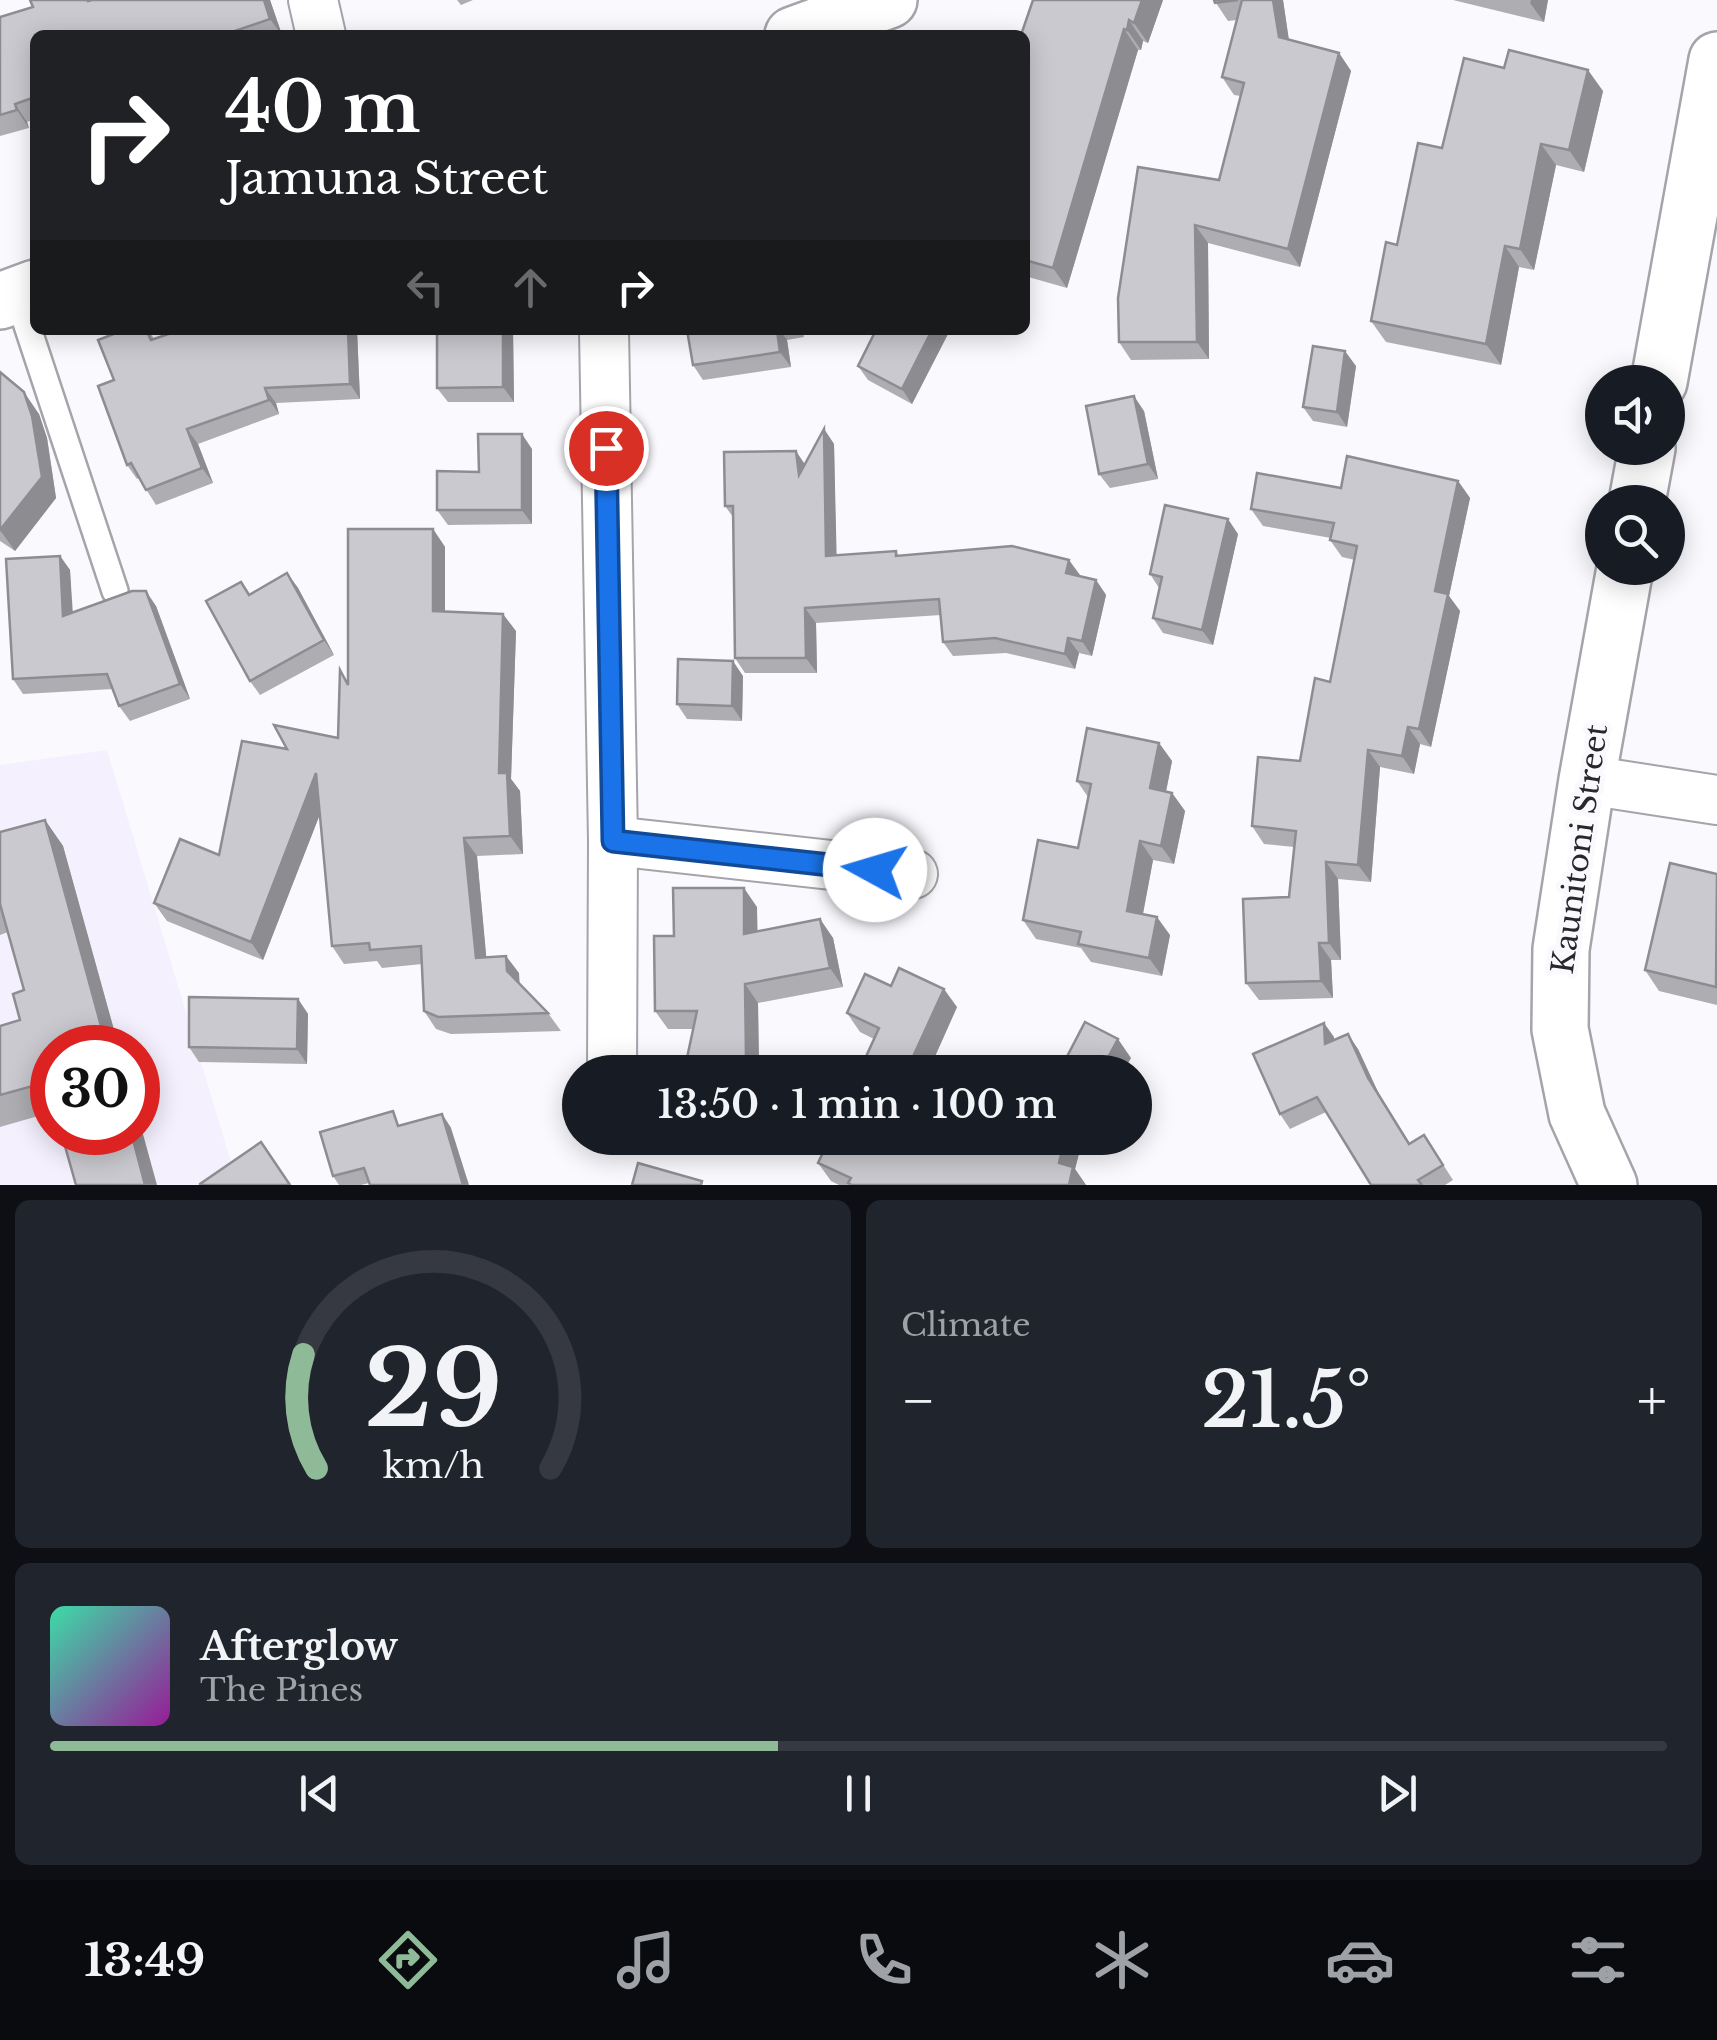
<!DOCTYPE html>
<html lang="en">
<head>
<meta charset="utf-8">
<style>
  :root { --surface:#171b24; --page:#20242c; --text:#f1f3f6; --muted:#9ea1a6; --line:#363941; --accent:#8eba97 }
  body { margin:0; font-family:"Libre Baskerville",serif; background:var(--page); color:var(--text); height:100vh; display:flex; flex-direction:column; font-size:38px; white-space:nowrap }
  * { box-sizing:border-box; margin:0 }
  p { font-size:32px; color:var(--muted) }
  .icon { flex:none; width:55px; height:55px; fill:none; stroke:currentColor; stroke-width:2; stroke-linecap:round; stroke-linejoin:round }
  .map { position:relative; height:1185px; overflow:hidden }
  .sheet { display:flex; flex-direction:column; gap:15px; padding:15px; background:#0d0f14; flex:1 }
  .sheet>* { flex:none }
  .hud { position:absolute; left:30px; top:30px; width:1000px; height:305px; border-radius:15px; box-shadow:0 5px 25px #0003; background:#202124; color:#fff; overflow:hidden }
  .buttons { position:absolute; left:1585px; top:365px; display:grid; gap:20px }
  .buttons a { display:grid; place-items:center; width:100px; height:100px; border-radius:50%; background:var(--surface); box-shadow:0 5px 25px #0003; font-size:50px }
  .speed { position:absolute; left:30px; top:1025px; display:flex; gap:20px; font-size:50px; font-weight:700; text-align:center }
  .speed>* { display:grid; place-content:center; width:130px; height:130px; border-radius:50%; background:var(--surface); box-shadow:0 5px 25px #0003; line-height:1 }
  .speed .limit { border:15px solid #d22; background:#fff; color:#111 }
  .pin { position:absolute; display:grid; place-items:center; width:85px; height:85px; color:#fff; margin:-42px; border:5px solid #fff; border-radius:50%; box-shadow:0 2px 10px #0007 }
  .me { position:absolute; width:110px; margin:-55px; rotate:276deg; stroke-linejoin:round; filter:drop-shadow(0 0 8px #0008) }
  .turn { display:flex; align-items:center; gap:35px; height:210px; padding:0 30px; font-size:45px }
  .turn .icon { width:130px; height:130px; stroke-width:2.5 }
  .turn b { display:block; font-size:70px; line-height:85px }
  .lanes { display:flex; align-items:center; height:95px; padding:0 30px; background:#0003; justify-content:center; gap:50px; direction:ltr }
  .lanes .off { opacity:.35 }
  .big { font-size:75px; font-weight:600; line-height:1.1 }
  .sheet .card { flex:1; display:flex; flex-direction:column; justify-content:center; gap:15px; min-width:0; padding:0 35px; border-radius:15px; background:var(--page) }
  .sheet .dial { align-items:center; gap:0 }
  .dial svg { height:260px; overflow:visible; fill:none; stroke:var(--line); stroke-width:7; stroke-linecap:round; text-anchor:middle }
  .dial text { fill:var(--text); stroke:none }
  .song { display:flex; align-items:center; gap:30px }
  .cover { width:120px; height:120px; border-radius:15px; background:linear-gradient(135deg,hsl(160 70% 55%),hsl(300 70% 35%)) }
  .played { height:10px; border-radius:5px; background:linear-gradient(90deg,var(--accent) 45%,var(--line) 45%) }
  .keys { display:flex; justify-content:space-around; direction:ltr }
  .heat { display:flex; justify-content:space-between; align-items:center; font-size:55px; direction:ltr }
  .sheet .tiles { flex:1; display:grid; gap:15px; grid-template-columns:1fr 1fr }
  .card:last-child { grid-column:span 2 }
  .trip { position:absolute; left:562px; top:1055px; width:590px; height:100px; border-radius:50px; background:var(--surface); box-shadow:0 5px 25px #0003; font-weight:600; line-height:100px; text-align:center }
  .tab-bar { display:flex; height:160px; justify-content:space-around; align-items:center; background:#090b0e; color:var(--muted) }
  .tab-bar .icon { width:70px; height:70px }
  .tab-bar .active { color:var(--accent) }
  .tab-bar b { font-size:45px; color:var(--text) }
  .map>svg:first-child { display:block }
</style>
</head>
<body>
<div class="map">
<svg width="1717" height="1185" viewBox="0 0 1717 1185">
  <rect width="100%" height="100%" fill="#faf9fe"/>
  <path fill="#f4f0fe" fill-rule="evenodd" d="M107,750L238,1185H0V765ZM52,1048H138V1132H52Z"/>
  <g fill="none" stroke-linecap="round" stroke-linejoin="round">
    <defs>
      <path id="service" d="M17,295L115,591"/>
      <g id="minor">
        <path d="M313,0L321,35"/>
        <path d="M604,330L613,841L612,1072"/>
        <path d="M1587,780L1717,800"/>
        <path d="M613,841L913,874"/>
      </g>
      <g id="tertiary">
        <path d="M1659,382L1717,60"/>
        <path d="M1637,502L1647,448"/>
        <path d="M1609,1185L1577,1114L1560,1029L1561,949L1587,780L1625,568"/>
      </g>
      <g id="secondary">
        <path d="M793,35L889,0"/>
        <path d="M0,301L35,288"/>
      </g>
    </defs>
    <use href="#service" stroke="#a6a4ab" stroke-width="30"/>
    <use href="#minor" stroke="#a6a4ab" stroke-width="52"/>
    <use href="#tertiary" stroke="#a6a4ab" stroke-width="60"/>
    <use href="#secondary" stroke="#a6a4ab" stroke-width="60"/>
    <use href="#service" stroke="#fff" stroke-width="25"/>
    <use href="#minor" stroke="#fff" stroke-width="48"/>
    <use href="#tertiary" stroke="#fff" stroke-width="55"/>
    <use href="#secondary" stroke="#fff" stroke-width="55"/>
  </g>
  <g fill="#aeadb2">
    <path d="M270,0L282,35H35V119L27,122L29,128L0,136V17Z"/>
    <path d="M457,0H473L461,5Z"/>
    <path d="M1033,0H1163L1148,43L1143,41L1141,50H1138L1067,288L1025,276V35Z"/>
    <path d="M1214,0H1283L1289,40L1339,53L1351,71L1300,267L1208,243L1209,359L1131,360L1119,342L1219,180L1241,96L1234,95L1222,77L1237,20L1228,21Z"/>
    <path d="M1453,0H1548L1544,22Z"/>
    <path d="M1603,91L1584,172L1556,165L1534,270L1519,267L1501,365L1386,342L1371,321L1397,245L1442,148Z"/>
    <path d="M124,330H149L154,339L357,330L360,399L276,403L279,414L198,444L213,483L156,505L139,478L137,479L127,465Z"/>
    <path d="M437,330H513L514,402H448L437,388Z"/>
    <path d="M687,330H803L804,337L787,340L791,367L703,380L693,365Z"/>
    <path d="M876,330H950L912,404L868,380L858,366Z"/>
    <path d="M1356,366L1347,427L1313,421L1303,407Z"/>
    <path d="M0,372L39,414L47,438L56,498L15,551L0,541Z"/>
    <path d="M1144,411L1158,479L1110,488L1099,474Z"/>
    <path d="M824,429L834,444L836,555L896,551L899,556L1080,575L1079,576L1096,580L1106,595L1092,656L1079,653L1075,669L1006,653L953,656L943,642L941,615L816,623L817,673H745L735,658L733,517L725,506L805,464Z"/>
    <path d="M532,449V524L448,525L437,510L479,472Z"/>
    <path d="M1458,481L1470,498L1449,596L1460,611L1431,747L1420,744L1414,774L1380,767L1371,882L1338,879L1341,960H1331L1333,998L1259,1000L1246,983L1289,897L1294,847L1264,844L1252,826L1300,761L1330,682L1355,560L1342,557L1330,540L1331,538L1263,526L1251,509L1341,488Z"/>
    <path d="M433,529L445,547V612L516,631L511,779L520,791L523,854L477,856L486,957L519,973V984L548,1013L561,1031L451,1034L436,1029L424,1011L422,964L382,968L377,961L344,964L332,946L320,814L263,960L167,921L154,903L219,855L287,749L338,738L340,670L348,682Z"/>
    <path d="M1238,534L1213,645L1163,633L1153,618L1159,588L1150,574Z"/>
    <path d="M60,556L70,570L72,613L156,606L190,699L130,721L119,706L113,689L23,694L13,679Z"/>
    <path d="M287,573L298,588L334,655L260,695L250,681L241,582L250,594Z"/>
    <path d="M743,676L742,721L687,719L677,704Z"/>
    <path d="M1159,743L1172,761L1166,791L1172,793L1185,811L1174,864L1153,860L1143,914L1170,935L1162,976L1091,962L1081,948L1036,939L1023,920L1078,848L1088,797L1077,781Z"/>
    <path d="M45,820L63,846L119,1048H52V1112L0,1127V1026L20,1020L24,990L8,932L0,935V832Z"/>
    <path d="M1717,874V1005L1659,991L1645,970Z"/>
    <path d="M757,907V931L820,919L833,938L843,987L758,1003L759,1068L693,1029H668L655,1011Z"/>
    <path d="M891,986L957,1007L928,1072H859L874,1039L860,1032L847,1013Z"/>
    <path d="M298,999L308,1014L307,1064L199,1062L189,1047Z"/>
    <path d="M1324,1023L1335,1040L1358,1049L1378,1092L1410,1144L1424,1135L1453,1180L1445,1185H1371L1326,1112L1290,1129L1280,1114Z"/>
    <path d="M442,1114L451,1128L369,1183L361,1185H339L333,1176L403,1125Z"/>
    <path d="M830,1138H1083L1075,1169L1086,1185H839L831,1181L818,1163Z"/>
  </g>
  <g fill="#8d8d91">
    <path d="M264,0H270L282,35L270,19Z"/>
    <path d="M1142,0H1163L1148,43L1134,23Z"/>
    <path d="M1273,0H1283L1291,55L1279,37Z"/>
    <path d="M1531,0H1548L1544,22L1530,3Z"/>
    <path d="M1129,20L1143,41L1141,50L1127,30Z"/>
    <path d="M1124,29L1138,50L1067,288L1053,268Z"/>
    <path d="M1339,53L1351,71L1300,267L1288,249Z"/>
    <path d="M1588,70L1603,91L1584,172L1569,150Z"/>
    <path d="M15,104L27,122L29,128L17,110Z"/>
    <path d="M1541,144L1556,165L1534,270L1520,249Z"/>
    <path d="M1195,225L1208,243L1209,359L1197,342Z"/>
    <path d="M1505,246L1519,267L1501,365L1486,344Z"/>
    <path d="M348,330H357L360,399L350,384Z"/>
    <path d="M503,330H513L514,402L503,387Z"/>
    <path d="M777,330H780L787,340L791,367L780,352Z"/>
    <path d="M932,330H950L912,404L902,389Z"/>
    <path d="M1345,351L1356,366L1347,427L1337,412Z"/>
    <path d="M265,388L276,403L279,414L269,400Z"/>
    <path d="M24,392L39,414L47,438L56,498L15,551L0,530Z"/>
    <path d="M1134,396L1144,411L1158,479L1148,464Z"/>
    <path d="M187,429L198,444L213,483L202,468Z"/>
    <path d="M824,429L834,444L837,571L826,556Z"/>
    <path d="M522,434L532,449V524L522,510Z"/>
    <path d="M796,451L806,466L799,475Z"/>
    <path d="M1458,481L1470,498L1449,596L1460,611L1431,747L1419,729L1435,591Z"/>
    <path d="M1228,519L1238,534L1213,645L1202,630Z"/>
    <path d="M433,529L445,547V629L433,611Z"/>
    <path d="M60,556L70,570L74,631L63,616Z"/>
    <path d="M1069,560L1080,575L1077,588L1066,573Z"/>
    <path d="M287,573L298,588L334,655L324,640Z"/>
    <path d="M1096,580L1106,595L1092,656L1082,641Z"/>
    <path d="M146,591L156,606L190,699L180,684Z"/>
    <path d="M805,608L816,623L817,673L806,658Z"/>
    <path d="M503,614L516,631L511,779L520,791L523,854L510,836L499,773Z"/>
    <path d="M1068,638L1079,653L1075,669L1065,654Z"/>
    <path d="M733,661L743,676L742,721L732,706Z"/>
    <path d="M1408,727L1420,744L1414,774L1402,756Z"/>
    <path d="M1159,743L1172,761L1163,807L1150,788Z"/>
    <path d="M1368,750L1380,767L1371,882L1358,865Z"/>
    <path d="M316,773L329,791L263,960L251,942Z"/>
    <path d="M1172,793L1185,811L1174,864L1161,846Z"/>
    <path d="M45,820L63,846L119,1048H107Z"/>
    <path d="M464,838L477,856L488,975L476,958Z"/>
    <path d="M1140,841L1153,860L1140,929L1127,911Z"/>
    <path d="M1326,862L1338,879L1341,960L1329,943Z"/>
    <path d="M744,888L757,907L758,953L744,934Z"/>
    <path d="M1157,917L1170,935L1162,976L1149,958Z"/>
    <path d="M820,919L833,938L843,987L830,968Z"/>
    <path d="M1319,943L1331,960L1333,998L1321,981Z"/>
    <path d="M506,956L519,973L520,989L507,971Z"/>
    <path d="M745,984L758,1003L759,1068L762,1072H750L746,1058Z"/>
    <path d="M944,989L957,1007L928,1072H906Z"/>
    <path d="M298,999L308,1014L307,1064L297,1049Z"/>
    <path d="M1324,1023L1334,1037L1335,1059L1325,1044Z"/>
    <path d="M1348,1034L1358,1049L1378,1092L1419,1159L1368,1078Z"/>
    <path d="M1118,1039L1131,1058L1123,1072H1100Z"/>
    <path d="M442,1114L451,1128L469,1185H463Z"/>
    <path d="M138,1116L157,1185H145L131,1132H138Z"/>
    <path d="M1065,1138H1083L1075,1169L1086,1185H1069L1059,1163Z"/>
  </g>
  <g fill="#cac9cf" stroke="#8d8d91" stroke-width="2.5">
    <path d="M30,0H87L88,1L92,0H264L270,19L223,35H35V97L15,104L17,110L0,115V17L33,7Z"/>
    <path d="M1033,0H1142L1134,23L1129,20L1127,30L1124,29L1053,268L1025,260V35H1021Z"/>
    <path d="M1214,0H1238L1215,3Z"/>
    <path d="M1242,0H1273L1279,37L1339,53L1288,249L1195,225L1197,342H1119L1118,298L1138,167L1219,180L1244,83L1222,77Z"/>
    <path d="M1509,50L1588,70L1569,150L1541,144L1520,249L1505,246L1486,344L1371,321L1386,242L1397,245L1418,143L1442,148L1464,58L1504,68Z"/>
    <path d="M124,330H146L151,340L180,330H348L350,384L265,388L269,400L187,429L202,468L146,490L131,463L127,465L98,386L114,380L98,340Z"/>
    <path d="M437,330H503V387L437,388Z"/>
    <path d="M687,330H777L780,352L693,365Z"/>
    <path d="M876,330H932L902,389L858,366Z"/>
    <path d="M1313,346L1345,351L1337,412L1303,407Z"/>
    <path d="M0,372L24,392L32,416L42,477L0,530Z"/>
    <path d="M1134,396L1148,464L1099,474L1086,406Z"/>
    <path d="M824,429L826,556L896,551V556L1012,546L1069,560L1066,573L1096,580L1082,641L1068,638L1065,654L995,638L943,642L939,599L805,608L806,658H735L733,506H725L724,452L796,451L799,475Z"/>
    <path d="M478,434H522V510H437V471L479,472Z"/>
    <path d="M1347,456L1458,481L1435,591L1448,594L1419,729L1408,727L1402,756L1368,750L1358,865L1326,862L1329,943H1319L1321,981L1246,983L1243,899L1289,897L1296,831L1252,826L1258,757L1300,761L1315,678L1330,682L1357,546L1330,540L1334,523L1251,509L1257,473L1341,488Z"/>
    <path d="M1165,505L1228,519L1202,630L1153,618L1162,577L1150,574Z"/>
    <path d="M348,529H433V611L503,614L499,773H507L510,836L464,838L476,958L506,956L507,971L548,1013L438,1017L424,1011L421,946L370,950L369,943L332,946L316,773L251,942L154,903L180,839L219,855L242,741L287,749L274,725L338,738L340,670L348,685Z"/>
    <path d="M60,556L63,616L132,591H146L180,684L119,706L107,674L13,679L6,559Z"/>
    <path d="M287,573L324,640L250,681L206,601L241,582L249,595Z"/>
    <path d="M678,659L733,661L732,706L677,704Z"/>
    <path d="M1087,728L1159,743L1150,788L1172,793L1161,846L1140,841L1127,911L1157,917L1149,958L1078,944L1081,932L1023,920L1038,840L1078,848L1091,784L1077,781Z"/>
    <path d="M45,820L107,1048H52V1101L47,1082L0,1095V1026L20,1020L13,994L24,990L0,904V832Z"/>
    <path d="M1670,863L1717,874L1716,987L1645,970Z"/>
    <path d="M673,888H744V934L820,919L830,968L745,984L746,1058L753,1059L750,1072H684L697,1011H655L654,936H674Z"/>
    <path d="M899,968L944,989L906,1072H859L879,1028L847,1013L865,974L891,986Z"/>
    <path d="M189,997L298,999L297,1049L189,1047Z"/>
    <path d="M1085,1022L1118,1039L1100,1072H1059Z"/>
    <path d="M1324,1023L1325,1044L1348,1034L1368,1078L1409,1144L1424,1135L1443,1165L1418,1180L1422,1185H1371L1317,1097L1280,1114L1253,1054Z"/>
    <path d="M393,1111L398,1126L442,1114L463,1185H370L364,1168L333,1176L320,1132Z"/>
    <path d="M61,1132H131L145,1185H76Z"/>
    <path d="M830,1138H1065L1059,1163L1073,1167L1069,1185H852L848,1183L851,1178L818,1163Z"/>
    <path d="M261,1142L290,1185H200V1184Z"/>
    <path d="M638,1163L702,1181L701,1185H632Z"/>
  </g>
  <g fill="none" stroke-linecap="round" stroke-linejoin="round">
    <defs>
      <path id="route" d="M606,448L613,841L875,870"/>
    </defs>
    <use href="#route" stroke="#114b97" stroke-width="25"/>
    <use href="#route" stroke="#1a73e8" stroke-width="18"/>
  </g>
  <g text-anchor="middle" stroke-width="10" stroke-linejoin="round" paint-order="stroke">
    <g font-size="30" fill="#28272a" stroke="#faf9fe">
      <text transform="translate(1580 849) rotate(-82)" y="10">Kaunitoni Street</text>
    </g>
  </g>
</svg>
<div class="buttons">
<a><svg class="icon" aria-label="sound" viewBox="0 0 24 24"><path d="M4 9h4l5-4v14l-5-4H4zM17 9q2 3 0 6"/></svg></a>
<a><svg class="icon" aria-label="search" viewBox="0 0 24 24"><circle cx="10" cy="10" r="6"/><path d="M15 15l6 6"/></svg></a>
</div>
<div class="speed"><div class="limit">30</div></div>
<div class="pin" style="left:606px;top:448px;background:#d93025"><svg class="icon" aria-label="arrive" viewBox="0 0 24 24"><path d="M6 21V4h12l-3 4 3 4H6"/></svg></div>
<svg class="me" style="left:875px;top:870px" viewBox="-20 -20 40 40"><circle r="19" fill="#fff"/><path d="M0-13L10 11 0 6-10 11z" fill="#1a73e8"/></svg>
<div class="trip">13:50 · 1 min · 100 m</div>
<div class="hud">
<div class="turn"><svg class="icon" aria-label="right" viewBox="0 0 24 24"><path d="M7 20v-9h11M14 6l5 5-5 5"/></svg><div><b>40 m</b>Jamuna Street</div></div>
<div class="lanes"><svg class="icon off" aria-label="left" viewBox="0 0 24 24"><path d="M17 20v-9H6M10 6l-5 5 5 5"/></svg><svg class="icon off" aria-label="ahead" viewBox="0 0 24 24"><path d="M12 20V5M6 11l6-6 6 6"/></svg><svg class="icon" aria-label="right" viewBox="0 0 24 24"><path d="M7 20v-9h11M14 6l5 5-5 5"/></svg></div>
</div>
</div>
<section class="sheet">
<div class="tiles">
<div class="card dial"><svg viewBox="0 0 100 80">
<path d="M14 69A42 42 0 1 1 86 69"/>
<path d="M14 69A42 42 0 0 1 10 34" stroke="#8eba97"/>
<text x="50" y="56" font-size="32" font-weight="700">29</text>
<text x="50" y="72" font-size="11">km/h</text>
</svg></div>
<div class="card"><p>Climate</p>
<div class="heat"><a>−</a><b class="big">21.5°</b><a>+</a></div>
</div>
<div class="card">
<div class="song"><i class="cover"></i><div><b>Afterglow</b><p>The Pines</p></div></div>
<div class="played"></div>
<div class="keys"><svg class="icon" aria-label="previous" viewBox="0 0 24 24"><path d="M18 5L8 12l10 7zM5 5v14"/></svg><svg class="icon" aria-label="pause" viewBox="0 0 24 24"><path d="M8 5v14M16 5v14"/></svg><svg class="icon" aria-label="next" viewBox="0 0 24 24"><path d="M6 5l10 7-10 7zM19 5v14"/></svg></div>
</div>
</div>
</section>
<nav class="tab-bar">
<b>13:49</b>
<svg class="icon active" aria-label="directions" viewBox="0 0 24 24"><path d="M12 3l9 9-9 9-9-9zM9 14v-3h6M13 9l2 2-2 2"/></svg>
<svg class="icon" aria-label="music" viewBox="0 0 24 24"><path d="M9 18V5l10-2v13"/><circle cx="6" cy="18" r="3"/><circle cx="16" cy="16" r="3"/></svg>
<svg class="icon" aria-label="phone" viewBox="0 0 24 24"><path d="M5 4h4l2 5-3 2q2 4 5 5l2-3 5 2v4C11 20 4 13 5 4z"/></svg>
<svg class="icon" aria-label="climate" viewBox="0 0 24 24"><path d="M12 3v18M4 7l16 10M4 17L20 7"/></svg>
<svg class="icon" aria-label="car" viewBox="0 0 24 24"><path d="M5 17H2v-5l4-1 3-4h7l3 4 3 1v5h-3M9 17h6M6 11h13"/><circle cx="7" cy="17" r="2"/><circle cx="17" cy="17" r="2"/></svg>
<svg class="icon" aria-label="filters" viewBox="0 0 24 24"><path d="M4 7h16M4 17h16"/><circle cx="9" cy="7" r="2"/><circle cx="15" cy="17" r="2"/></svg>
</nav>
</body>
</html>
